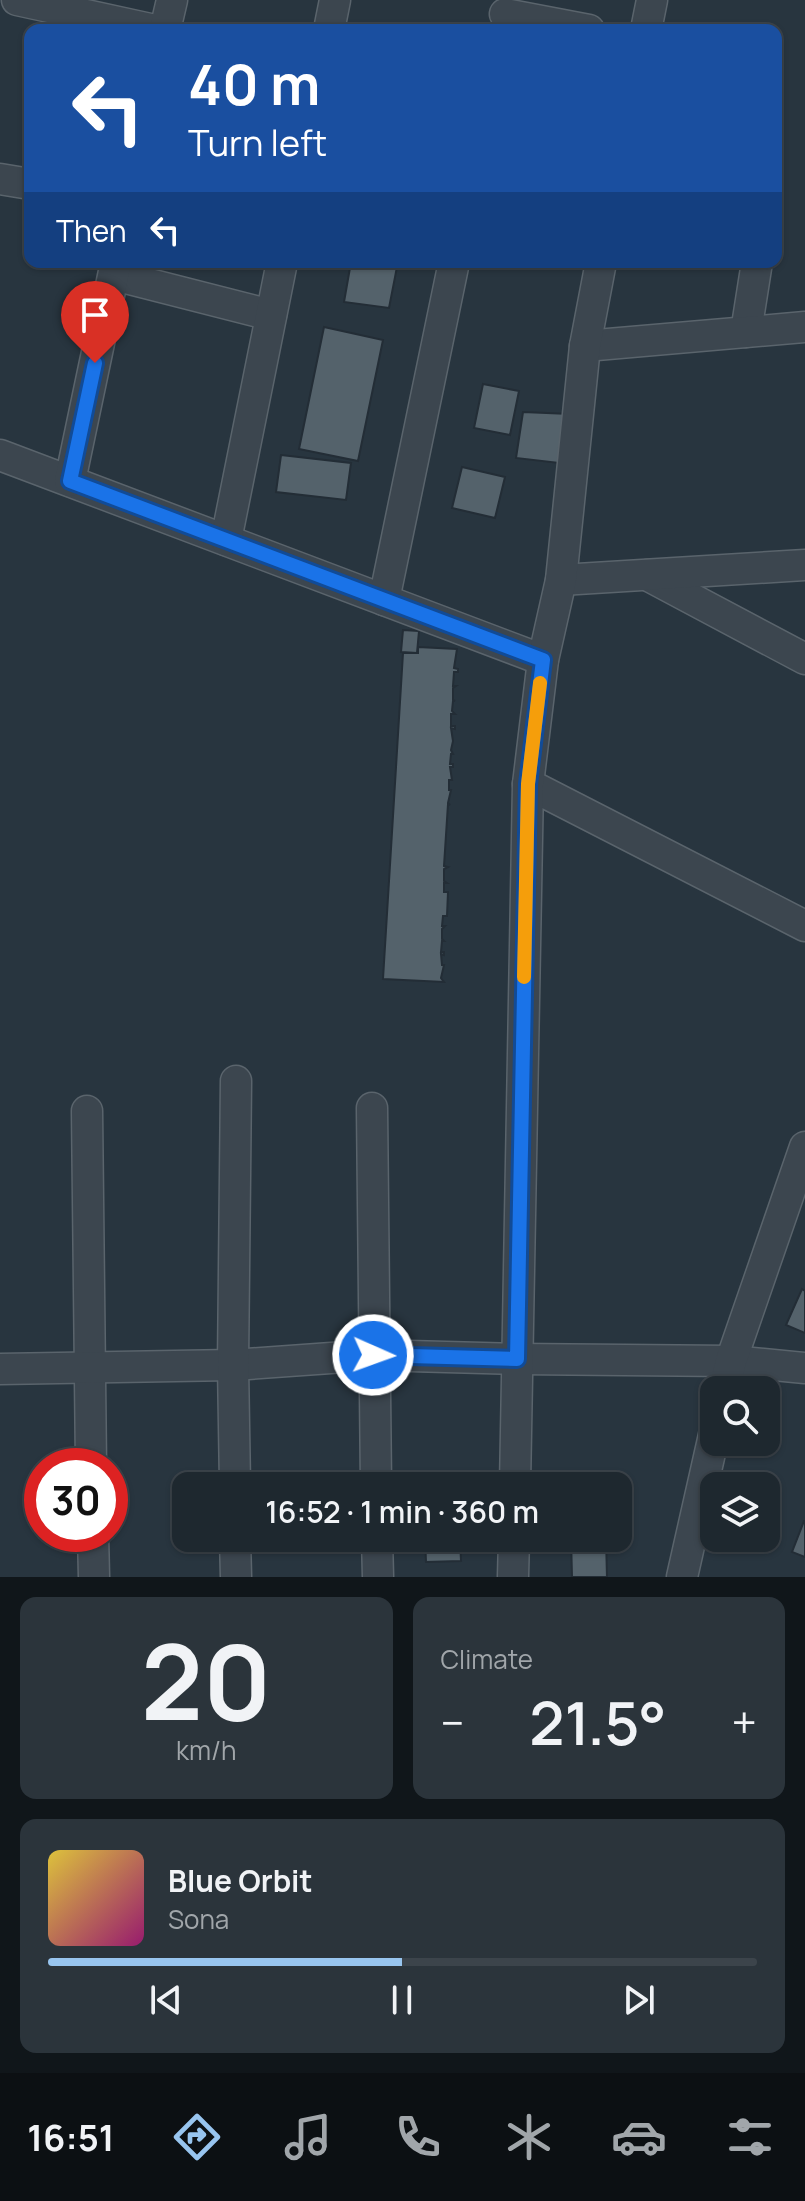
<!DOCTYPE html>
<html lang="en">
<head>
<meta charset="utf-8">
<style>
  :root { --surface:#1e282f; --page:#2b343b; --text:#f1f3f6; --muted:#a1a6aa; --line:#3c444b; --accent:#98c5ef }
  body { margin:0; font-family:Manrope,sans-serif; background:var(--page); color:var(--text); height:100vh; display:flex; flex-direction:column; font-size:30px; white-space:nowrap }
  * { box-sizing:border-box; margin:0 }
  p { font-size:26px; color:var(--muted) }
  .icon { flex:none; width:44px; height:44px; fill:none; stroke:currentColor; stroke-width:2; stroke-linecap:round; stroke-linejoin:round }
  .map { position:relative; height:1577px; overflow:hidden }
  .side { display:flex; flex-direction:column; gap:20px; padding:20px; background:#10161a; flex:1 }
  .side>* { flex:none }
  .guide { position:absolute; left:24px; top:24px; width:758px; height:244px; border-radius:16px; box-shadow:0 2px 6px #0004,0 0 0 2px var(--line); background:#1a4fa0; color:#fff; overflow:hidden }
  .tools { position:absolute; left:700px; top:1376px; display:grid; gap:16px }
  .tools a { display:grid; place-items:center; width:80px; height:80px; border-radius:16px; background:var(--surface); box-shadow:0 2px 6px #0004,0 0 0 2px var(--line); font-size:40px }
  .speed { position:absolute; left:24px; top:1448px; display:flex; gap:16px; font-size:40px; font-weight:700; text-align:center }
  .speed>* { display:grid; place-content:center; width:104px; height:104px; border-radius:50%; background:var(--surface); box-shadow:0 2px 6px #0004,0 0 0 2px var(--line); line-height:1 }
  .speed .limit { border:12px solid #d22; background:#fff; color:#111 }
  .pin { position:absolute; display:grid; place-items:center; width:68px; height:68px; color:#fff; margin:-82px -34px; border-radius:50% 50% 50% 0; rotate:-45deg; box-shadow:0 0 8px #0007 }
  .pin .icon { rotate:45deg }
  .me { position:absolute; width:88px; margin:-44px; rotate:92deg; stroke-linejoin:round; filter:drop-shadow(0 0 6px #0008) }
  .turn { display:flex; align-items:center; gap:28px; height:168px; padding:0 32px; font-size:36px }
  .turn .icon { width:104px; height:104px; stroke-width:2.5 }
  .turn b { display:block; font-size:56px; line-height:68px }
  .then { display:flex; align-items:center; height:76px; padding:0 32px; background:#0003; gap:16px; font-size:30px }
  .big { font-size:60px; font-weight:600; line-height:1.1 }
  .side .tile { flex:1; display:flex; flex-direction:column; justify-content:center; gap:12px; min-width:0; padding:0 28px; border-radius:16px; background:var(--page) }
  .side .dial { align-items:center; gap:0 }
  .dial b { font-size:104px; line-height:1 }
  .song { display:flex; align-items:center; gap:24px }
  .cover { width:96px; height:96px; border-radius:12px; background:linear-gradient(135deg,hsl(50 70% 55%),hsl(320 70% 35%)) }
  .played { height:8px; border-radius:4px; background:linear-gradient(90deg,var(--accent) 50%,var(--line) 50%) }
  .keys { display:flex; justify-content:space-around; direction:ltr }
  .heat { display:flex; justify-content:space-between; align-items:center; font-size:44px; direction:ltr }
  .side .tiles { flex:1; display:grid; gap:20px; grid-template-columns:1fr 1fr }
  .tile:last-child { grid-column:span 2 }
  .trip { position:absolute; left:172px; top:1472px; width:460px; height:80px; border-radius:16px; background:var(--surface); box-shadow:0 2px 6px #0004,0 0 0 2px var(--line); font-weight:600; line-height:80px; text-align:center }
  .dock { display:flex; height:128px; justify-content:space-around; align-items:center; background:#0c1013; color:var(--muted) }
  .dock .icon { width:56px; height:56px }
  .dock .active { color:var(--accent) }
  .dock b { font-size:36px; color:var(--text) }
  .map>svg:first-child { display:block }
</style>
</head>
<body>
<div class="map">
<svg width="805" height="1577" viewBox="0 0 805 1577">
  <rect width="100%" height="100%" fill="#28353f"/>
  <g fill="#54626b" stroke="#232d36" stroke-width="2">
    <path d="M351,262L397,267L389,308L344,302Z"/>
    <path d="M324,327L383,340L358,461L299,449Z"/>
    <path d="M483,384L519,391L510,435L474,428Z"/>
    <path d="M523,412L570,414L559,463L516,458Z"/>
    <path d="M281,455L351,463L346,500L276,492Z"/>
    <path d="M462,467L505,477L495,518L452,508Z"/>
    <path d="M403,630L419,631L417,653L401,652Z"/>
    <path d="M418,647L457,649L454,668L458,669V672H454L453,686H456L453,688V700L455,701H453L452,711L455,714H451V726H455V729L451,728L453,741L451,750L453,754H451L450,764H453V767H450L452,780H449V790H451L448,803L450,805L448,804L444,866L448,867L444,869V881L447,883H444V892H448L447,916H443L442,926H445L442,929V939L444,941H442L441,952H444V955L441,954L442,965H444L441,978L444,982L383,979L403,653H418Z"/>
    <path d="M802,1289L805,1291V1333L786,1325Z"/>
    <path d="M804,1521H805V1557L792,1552Z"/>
    <path d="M425,1538H460L461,1561L426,1562Z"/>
    <path d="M571,1538H606L607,1577H572Z"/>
  </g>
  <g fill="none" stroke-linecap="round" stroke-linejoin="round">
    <defs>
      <g id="street">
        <path d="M17,0L155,30"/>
        <path d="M505,14L589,30"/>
        <path d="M165,30L172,0"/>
        <path d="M329,30L335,0"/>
        <path d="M646,30L652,0"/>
        <path d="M0,179L30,184"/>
        <path d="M114,275L271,315"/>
        <path d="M746,332L757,262"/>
        <path d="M585,346L805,327"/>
        <path d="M0,455L543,660"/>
        <path d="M70,481L116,262"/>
        <path d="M226,540L282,262"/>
        <path d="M647,575L805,659"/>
        <path d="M561,580L805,565"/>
        <path d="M384,600L454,262"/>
        <path d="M528,784L805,926"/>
        <path d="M372,1108L376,1486"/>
        <path d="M87,1111L91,1466"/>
        <path d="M0,1369L233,1365L373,1355L517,1359L731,1361L805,1368"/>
        <path d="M724,1390L731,1361L805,1147"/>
        <path d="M235,1486L233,1365L236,1081"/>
        <path d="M515,1486L528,784L543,660L561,580L585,346L601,262"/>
        <path d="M93,1534L94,1577"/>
        <path d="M235,1538L236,1577"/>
        <path d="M377,1538L378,1577"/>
        <path d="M513,1577L514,1538"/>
        <path d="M682,1577L714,1435"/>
      </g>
    </defs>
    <use href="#street" stroke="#5a646c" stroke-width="33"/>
    <use href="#street" stroke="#3c464f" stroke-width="30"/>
  </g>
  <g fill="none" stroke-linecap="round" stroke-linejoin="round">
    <defs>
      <path id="route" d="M95,363L70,481L543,660L528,784L517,1359L373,1355"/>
    </defs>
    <use href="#route" stroke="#114b97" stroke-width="20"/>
    <use href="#route" stroke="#1a73e8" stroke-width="14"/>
    <path stroke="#f59e0b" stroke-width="14" d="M524,977L528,784L540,683"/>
  </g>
</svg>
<div class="tools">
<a><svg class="icon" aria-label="search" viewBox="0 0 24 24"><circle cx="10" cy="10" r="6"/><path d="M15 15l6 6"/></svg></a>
<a><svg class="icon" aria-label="layers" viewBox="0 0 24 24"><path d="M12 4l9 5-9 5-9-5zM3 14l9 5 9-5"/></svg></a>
</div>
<div class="speed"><div class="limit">30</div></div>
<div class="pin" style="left:95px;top:363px;background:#d93025"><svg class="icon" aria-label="arrive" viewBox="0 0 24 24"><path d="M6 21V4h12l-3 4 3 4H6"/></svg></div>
<svg class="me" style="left:373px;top:1355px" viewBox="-20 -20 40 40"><circle r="17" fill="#1a73e8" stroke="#fff" stroke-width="3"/><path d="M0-11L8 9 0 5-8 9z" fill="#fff"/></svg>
<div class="trip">16:52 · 1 min · 360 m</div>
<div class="guide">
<div class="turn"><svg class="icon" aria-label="left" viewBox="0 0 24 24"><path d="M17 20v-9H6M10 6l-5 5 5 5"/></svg><div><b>40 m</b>Turn left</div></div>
<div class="then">Then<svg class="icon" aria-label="left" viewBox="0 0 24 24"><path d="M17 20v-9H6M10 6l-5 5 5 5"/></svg></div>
</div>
</div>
<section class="side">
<div class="tiles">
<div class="tile dial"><b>20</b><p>km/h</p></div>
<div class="tile"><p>Climate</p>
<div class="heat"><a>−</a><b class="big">21.5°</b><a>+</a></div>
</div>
<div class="tile">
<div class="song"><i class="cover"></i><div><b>Blue Orbit</b><p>Sona</p></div></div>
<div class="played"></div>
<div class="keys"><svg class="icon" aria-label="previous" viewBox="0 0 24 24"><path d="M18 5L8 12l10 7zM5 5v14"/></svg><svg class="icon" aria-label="pause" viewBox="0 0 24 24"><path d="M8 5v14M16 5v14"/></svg><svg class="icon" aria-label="next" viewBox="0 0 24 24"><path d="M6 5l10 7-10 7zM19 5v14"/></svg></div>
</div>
</div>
</section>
<nav class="dock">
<b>16:51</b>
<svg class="icon active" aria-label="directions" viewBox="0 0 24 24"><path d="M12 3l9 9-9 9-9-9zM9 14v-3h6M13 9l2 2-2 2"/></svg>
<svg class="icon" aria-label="music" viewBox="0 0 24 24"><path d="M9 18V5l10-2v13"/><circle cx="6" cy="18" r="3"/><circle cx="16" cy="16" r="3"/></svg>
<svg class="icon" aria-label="phone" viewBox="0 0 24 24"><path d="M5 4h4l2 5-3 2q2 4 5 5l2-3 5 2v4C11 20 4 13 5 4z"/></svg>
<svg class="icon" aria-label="climate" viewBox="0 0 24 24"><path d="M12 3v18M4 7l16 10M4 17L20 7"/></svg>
<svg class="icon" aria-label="car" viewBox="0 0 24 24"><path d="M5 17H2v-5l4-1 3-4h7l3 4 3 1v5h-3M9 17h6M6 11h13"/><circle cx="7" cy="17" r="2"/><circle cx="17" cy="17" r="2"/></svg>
<svg class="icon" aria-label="filters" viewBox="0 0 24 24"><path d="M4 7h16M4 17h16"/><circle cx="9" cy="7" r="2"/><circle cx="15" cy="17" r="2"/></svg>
</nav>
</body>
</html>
